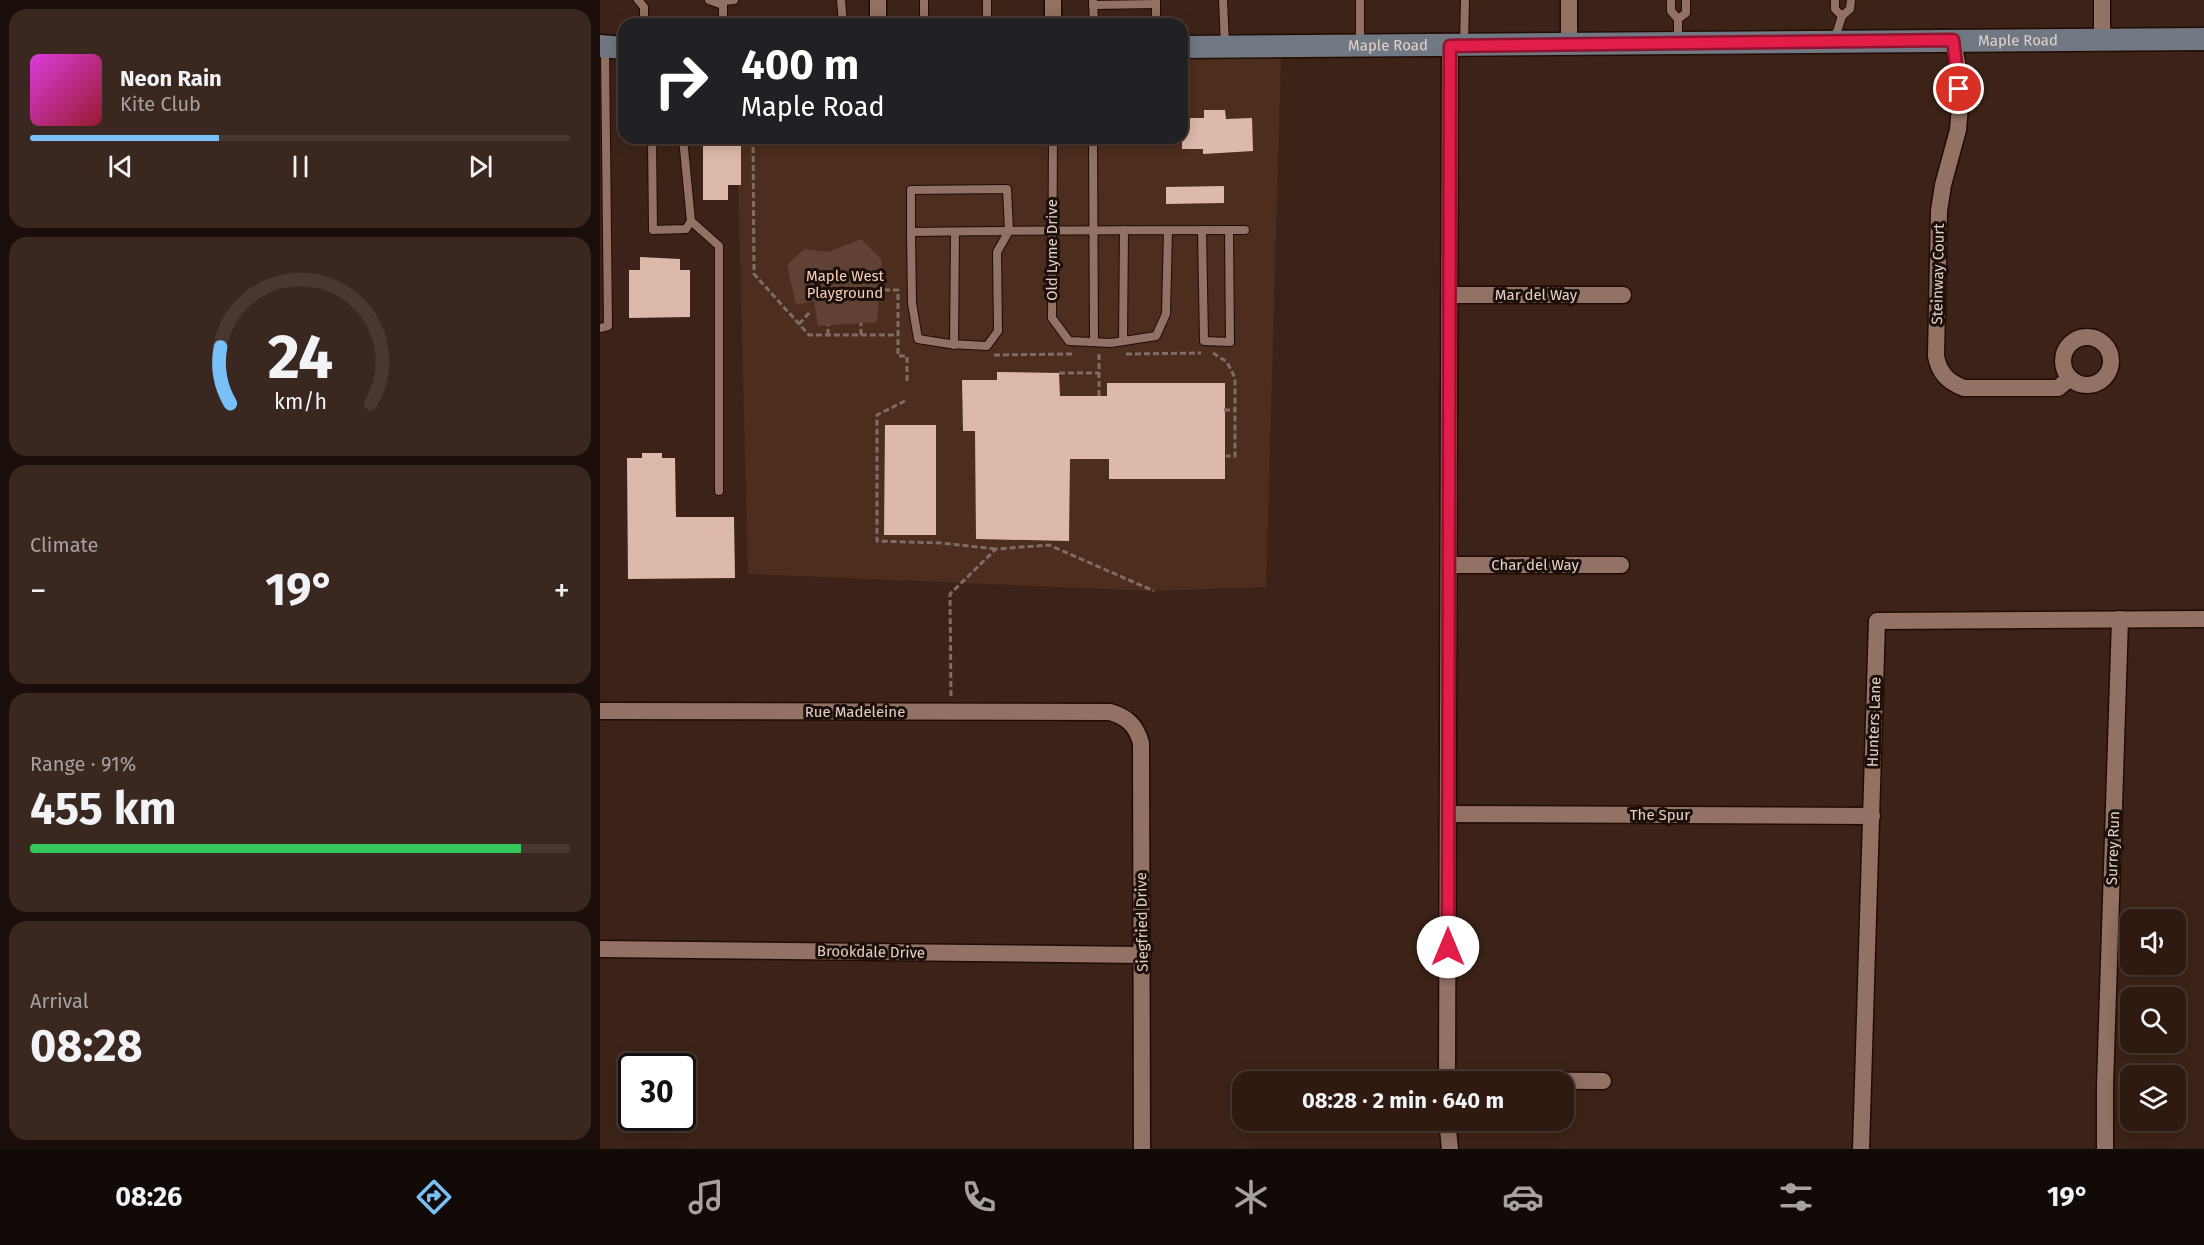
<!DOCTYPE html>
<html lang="en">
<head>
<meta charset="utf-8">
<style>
  :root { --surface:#2e1a11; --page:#3a271f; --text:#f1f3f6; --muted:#a7a19f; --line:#493831; --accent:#79bff8 }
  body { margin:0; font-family:"Fira Sans",sans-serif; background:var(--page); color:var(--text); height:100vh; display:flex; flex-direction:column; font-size:22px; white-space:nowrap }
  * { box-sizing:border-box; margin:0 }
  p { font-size:20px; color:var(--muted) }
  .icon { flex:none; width:33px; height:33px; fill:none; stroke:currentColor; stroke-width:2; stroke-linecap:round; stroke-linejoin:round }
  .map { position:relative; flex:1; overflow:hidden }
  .side { display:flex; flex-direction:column; gap:9px; padding:9px; background:#190e09; width:600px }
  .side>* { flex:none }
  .banner { position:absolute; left:18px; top:18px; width:570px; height:126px; border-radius:18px; box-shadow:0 3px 15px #0003,0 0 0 2px var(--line); background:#202124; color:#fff; overflow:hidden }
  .fabs { position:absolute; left:1520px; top:909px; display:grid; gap:12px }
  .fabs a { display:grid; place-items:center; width:66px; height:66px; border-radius:12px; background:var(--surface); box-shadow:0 3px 15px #0003,0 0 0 2px var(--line); font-size:30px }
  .speed { position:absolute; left:18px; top:1053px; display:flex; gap:12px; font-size:30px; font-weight:700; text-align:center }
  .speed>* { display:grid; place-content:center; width:78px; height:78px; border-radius:50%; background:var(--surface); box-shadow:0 3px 15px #0003,0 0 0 2px var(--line); line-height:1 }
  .speed .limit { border:3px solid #111; border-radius:9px; background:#fff; color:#111 }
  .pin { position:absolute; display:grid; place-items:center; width:51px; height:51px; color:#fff; margin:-26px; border:3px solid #fff; border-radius:50%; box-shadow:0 2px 6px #0007 }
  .me { position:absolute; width:66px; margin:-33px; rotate:0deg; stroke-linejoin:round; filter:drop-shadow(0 0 4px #0008) }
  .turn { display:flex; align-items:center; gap:21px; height:126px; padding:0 24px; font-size:27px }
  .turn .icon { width:78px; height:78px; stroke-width:2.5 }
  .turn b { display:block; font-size:42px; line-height:51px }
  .big { font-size:45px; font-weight:700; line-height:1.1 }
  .side .widget { flex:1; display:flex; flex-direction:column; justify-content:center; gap:9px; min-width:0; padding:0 21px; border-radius:18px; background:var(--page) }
  .side .dial { align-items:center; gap:0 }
  .dial svg { height:156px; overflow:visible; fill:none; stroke:var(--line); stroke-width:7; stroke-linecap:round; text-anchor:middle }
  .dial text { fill:var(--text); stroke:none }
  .song { display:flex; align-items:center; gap:18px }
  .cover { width:72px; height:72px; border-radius:9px; background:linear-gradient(135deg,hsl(300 70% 55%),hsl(350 70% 35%)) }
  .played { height:6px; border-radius:3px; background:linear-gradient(90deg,var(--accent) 35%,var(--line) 35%) }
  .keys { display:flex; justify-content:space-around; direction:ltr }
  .heat { display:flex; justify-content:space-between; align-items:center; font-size:33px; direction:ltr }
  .charge { height:9px; border-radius:4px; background:linear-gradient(90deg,#34c759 91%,var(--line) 0) }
  .trip { position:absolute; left:632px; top:1071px; width:342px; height:60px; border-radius:18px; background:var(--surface); box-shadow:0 3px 15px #0003,0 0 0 2px var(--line); font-weight:700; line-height:60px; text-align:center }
  .menu { display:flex; height:96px; justify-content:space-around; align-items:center; background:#120a07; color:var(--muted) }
  .menu .icon { width:42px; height:42px }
  .menu .on { color:var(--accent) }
  .menu b { font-size:27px; color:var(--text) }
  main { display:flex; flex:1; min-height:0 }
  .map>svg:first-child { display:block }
</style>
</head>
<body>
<main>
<section class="side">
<div class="widget">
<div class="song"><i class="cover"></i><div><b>Neon Rain</b><p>Kite Club</p></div></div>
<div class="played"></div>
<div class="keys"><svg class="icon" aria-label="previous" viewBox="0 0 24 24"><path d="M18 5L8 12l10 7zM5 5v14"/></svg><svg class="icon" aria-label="pause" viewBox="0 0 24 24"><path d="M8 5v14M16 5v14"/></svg><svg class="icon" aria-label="next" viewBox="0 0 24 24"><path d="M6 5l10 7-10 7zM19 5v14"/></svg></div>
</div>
<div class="widget dial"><svg viewBox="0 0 100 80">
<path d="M14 69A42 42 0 1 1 86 69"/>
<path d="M14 69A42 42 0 0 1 9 40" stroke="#79bff8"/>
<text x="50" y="56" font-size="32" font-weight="700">24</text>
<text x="50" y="72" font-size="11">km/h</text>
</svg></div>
<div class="widget"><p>Climate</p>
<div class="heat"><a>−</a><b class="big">19°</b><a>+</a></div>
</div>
<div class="widget"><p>Range · 91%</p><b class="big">455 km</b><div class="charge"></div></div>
<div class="widget"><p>Arrival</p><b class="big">08:28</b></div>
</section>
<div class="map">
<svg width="1604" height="1149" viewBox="0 0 1604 1149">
  <rect width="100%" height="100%" fill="#3d2317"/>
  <path fill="#4c2d1e" d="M582,54L681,58L666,587L554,591L148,574L137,138H582Z"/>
  <path fill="#604133" d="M261,239L282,260L277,322L218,326L214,301L196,305L187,265L204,249L228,252Z"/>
  <g fill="#dcb9aa">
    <path d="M604,110H625L626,119L652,118L653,151L603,154V149H582V118H604Z"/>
    <path d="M103,138H141V185H128V200H103Z"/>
    <path d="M624,186V203L566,204V187Z"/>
    <path d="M40,257L80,259V270H90V317L29,318V270H40Z"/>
    <path d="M397,372L459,373L460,396H507V383H625V479H509V459H470L469,541L376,539L375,431H363L362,380H397Z"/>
    <path d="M285,425H336V535H284Z"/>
    <path d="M42,453H62V458H75L76,517H134L135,578L28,579L27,458H42Z"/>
  </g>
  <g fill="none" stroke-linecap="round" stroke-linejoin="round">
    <defs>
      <g id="lane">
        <path d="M38,0L44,7V24"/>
        <path d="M109,0L123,5"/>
        <path d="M241,0L243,24"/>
        <path d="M493,0L494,24"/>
        <path d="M623,0L625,45"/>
        <path d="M760,0V43"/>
        <path d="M1071,0V11L1078,19L1086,13V0"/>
        <path d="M1235,0V9L1242,16L1250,9L1251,0"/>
        <path d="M493,5L556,4"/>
        <path d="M123,24V1L134,0"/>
        <path d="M324,24V0"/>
        <path d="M387,24V0"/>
        <path d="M556,24V0"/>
        <path d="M1234,41L1242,16"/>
        <path d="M1078,43V19"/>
        <path d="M864,45L865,0"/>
        <path d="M52,138L53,230L86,229L91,221"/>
        <path d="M83,138L91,221L119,246V491"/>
        <path d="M453,138L452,318L469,341L511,343L556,336L566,314L568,230"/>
        <path d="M493,138L494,342"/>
        <path d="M602,230L604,341L630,342L629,230"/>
        <path d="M311,232L312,303L318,339L350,344L387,346L398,331L397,252L409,231L407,189L311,190V232C423,230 533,230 645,230"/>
        <path d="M0,328L8,326L5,47"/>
        <path d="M523,341L524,230"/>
        <path d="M354,345L355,232"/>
      </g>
      <g id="street">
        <path d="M453,0V24"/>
        <path d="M969,0V44"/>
        <path d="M1502,0V39"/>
        <path d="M278,24V0"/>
        <path d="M1353,41L1359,73L1360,106L1358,130L1343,185L1339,211L1336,356C1339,373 1348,382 1364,388H1458L1470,378"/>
        <path d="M850,295H1023"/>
        <circle cx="1487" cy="361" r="24"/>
        <path d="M849,565H1021"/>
        <path d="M0,711L510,712C527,717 536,725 541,743L542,1149"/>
        <path d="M848,814L1272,816"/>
        <path d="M0,949L543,955"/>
        <path d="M847,1080L1003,1081"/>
        <path d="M847,1082L850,46"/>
        <path d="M847,1120L850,1149"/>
        <path d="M1261,1149L1277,621L1604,619"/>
        <path d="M1505,1149V1086L1520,619"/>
      </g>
      <g id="secondary">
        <path d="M0,46L24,48"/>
        <path id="s1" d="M582,47L1604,39"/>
      </g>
    </defs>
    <use href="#lane" stroke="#220b02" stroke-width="10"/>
    <use href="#street" stroke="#220b02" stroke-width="19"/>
    <use href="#secondary" stroke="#220b02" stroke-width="25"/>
    <g stroke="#826c61" stroke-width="3" stroke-dasharray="6 3" stroke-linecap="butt">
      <path d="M153,138L154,274L209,335H298"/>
      <path d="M275,290H298V356H307V381"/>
      <path d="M199,324L211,311"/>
      <path d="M228,335V325"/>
      <path d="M261,335V323"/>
      <path d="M613,353L627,362L635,378V456H626"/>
      <path d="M499,354V396"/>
      <path d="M526,354L601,353"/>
      <path d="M394,355L472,354"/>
      <path d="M459,373H499"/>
      <path d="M305,401L277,415V541L341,543L396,549"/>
      <path d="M624,410H635"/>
      <path d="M351,696L350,594L396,549L449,545L554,591"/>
    </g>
    <use href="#lane" stroke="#917264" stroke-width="8"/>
    <use href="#street" stroke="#917264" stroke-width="16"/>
    <use href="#secondary" stroke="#707883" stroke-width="22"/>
  </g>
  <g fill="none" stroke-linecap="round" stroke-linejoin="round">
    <defs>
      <path id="route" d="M848,947L850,46L1353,40L1359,89"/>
    </defs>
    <use href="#route" stroke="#92132f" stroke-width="15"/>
    <use href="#route" stroke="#e11d48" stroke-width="10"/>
  </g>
  <g text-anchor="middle" stroke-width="6" stroke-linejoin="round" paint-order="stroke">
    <g font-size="15" fill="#e3d1c9" stroke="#1b0f0a">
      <text dy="5" stroke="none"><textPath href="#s1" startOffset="836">Maple Road</textPath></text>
      <text dy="5" stroke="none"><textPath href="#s1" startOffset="206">Maple Road</textPath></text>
      <text transform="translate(452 250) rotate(-90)" y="5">Old Lyme Drive</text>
      <text transform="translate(1338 274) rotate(-89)" y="5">Steinway Court</text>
      <text x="936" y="300">Mar del Way</text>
      <text x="935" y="570">Char del Way</text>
      <text x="255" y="717">Rue Madeleine</text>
      <text transform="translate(1274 722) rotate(-88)" y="5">Hunters Lane</text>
      <text x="1060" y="820">The Spur</text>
      <text transform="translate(1513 848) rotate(-88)" y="5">Surrey Run</text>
      <text transform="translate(542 922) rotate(-91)" y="5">Siegfried Drive</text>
      <text transform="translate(271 952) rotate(1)" y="5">Brookdale Drive</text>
    </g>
    <g font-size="15" fill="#f8cdba" stroke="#1b0f0a">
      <text x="245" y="281">Maple West<tspan x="245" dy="17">Playground</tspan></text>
    </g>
  </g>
</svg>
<div class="fabs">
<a><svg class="icon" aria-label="sound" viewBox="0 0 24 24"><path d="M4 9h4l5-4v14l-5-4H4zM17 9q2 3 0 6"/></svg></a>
<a><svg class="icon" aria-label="search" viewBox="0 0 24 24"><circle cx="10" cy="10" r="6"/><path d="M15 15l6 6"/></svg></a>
<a><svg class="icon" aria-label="layers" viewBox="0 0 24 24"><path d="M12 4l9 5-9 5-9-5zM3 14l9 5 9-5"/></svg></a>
</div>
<div class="speed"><div class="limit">30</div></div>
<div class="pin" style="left:1359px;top:89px;background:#d93025"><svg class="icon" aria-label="arrive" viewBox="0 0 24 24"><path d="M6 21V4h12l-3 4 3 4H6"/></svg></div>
<svg class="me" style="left:848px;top:947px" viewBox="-20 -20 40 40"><circle r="19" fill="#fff"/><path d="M0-13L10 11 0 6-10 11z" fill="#e11d48"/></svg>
<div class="trip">08:28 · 2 min · 640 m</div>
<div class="banner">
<div class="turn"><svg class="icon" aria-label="right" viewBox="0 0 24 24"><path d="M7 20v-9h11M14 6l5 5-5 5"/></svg><div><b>400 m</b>Maple Road</div></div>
</div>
</div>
</main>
<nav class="menu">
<b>08:26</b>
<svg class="icon on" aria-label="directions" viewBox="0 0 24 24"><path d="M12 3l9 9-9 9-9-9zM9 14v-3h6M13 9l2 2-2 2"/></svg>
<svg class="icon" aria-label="music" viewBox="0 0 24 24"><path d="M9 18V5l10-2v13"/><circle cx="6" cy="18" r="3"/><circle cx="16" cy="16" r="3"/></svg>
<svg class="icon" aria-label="phone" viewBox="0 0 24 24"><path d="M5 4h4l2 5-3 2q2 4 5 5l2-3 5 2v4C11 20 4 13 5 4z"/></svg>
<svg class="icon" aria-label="climate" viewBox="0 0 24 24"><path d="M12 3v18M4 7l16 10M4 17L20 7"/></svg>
<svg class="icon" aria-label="car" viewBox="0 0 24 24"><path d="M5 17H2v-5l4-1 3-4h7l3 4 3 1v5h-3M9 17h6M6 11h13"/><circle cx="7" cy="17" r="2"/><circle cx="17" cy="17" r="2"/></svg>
<svg class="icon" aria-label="filters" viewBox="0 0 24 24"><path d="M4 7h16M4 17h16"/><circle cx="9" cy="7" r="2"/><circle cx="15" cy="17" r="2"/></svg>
<b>19°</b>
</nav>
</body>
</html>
